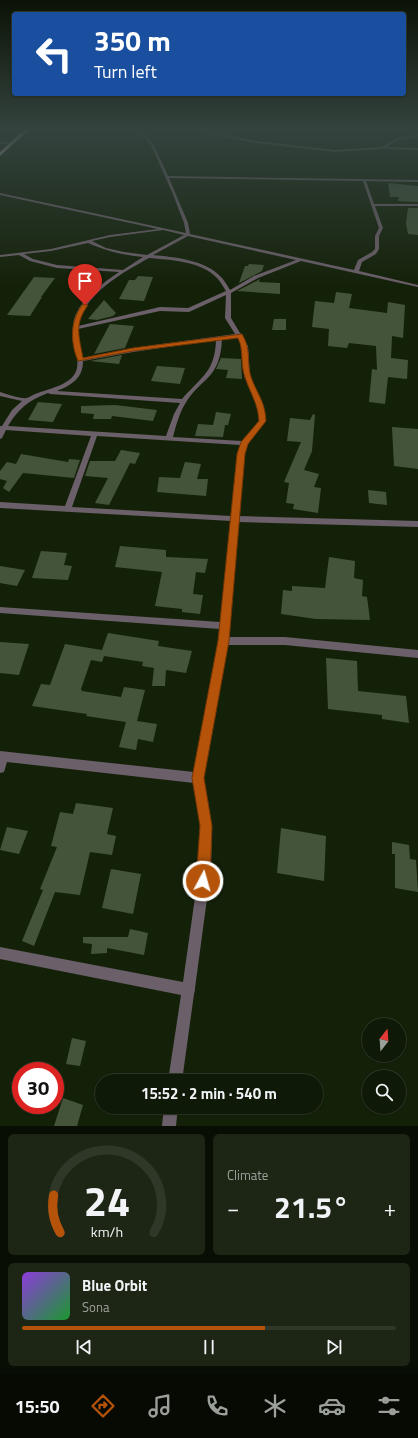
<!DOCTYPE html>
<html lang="en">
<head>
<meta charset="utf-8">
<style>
  :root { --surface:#0f1907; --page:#1d2615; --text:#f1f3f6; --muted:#9ba09b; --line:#2f3828; --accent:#b45309 }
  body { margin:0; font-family:"Titillium Web",sans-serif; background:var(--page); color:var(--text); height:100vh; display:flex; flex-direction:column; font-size:15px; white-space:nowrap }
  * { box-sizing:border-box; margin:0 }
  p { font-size:13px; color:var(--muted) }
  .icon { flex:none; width:22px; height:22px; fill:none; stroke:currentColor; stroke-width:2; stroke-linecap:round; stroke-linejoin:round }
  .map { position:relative; height:1126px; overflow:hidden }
  .side { display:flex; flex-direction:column; gap:8px; padding:8px; background:#080e04; flex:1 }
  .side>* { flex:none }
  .guide { position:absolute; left:12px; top:12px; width:394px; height:84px; border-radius:4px; box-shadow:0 1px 3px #0004,0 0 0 1px var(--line); background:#1a4fa0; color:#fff; overflow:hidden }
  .needle { width:26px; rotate:17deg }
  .buttons { position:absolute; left:362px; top:1018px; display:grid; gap:8px }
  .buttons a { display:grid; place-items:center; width:44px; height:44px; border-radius:50%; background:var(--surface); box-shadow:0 1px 3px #0004,0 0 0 1px var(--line); font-size:20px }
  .speed { position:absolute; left:12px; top:1062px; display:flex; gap:8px; font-size:20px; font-weight:700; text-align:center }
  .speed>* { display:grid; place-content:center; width:52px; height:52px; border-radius:50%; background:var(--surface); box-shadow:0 1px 3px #0004,0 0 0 1px var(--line); line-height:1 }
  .speed .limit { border:6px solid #d22; background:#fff; color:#111 }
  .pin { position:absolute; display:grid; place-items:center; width:34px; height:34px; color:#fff; margin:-41px -17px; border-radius:50% 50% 50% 0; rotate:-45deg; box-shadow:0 0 4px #0007 }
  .pin .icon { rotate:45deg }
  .me { position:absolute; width:44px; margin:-22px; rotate:6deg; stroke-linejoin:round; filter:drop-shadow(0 0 3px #0008) }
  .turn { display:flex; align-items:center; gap:14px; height:84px; padding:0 16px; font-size:18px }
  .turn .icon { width:52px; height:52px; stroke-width:2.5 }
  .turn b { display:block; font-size:28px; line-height:34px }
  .big { font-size:30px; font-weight:700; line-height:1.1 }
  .side .widget { flex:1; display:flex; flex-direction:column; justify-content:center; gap:6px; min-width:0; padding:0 14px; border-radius:6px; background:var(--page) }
  .side .dial { align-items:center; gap:0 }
  .dial svg { height:104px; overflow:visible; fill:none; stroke:var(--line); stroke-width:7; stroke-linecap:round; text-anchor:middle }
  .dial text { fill:var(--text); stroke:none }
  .song { display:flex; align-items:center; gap:12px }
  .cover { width:48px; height:48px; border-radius:6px; background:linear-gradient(135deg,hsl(270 70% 55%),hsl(130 70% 35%)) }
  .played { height:4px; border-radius:2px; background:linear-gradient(90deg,var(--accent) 65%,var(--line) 65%) }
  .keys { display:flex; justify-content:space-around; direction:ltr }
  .heat { display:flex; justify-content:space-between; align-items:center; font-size:22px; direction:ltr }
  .side .tiles { flex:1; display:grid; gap:8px; grid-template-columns:1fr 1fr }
  .widget:last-child { grid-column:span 2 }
  .trip { position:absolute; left:95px; top:1074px; width:228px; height:40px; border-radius:20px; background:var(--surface); box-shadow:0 1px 3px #0004,0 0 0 1px var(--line); font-weight:700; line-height:40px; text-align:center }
  .dock { display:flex; height:64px; justify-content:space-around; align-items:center; background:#060a03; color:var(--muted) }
  .dock .icon { width:28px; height:28px }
  .dock .on { color:var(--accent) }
  .dock b { font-size:18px; color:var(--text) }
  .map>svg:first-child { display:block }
</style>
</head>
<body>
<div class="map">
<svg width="418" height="1126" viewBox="0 0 418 1126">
  <rect width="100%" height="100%" fill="#142109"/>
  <g fill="#44543a">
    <path d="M388,183L418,186V202L398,201L399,197H390Z"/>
    <path d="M408,208H418V235L408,234L406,224Z"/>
    <path d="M249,264L264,265L262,271L239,283L245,266H248Z"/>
    <path d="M138,276L153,277L144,301L119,299L129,280H135Z"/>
    <path d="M34,277L55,278L41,297H42L30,316L7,315Z"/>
    <path d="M260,279L259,282L280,283V294L237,291Z"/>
    <path d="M336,292L352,294L349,308L387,313L388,302L405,305L403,338L392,336L391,358L408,360L407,379L388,377L385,404L369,402L372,369L377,370L376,346L349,343L347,348L328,346L329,329L312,327L315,301L334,303Z"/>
    <path d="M104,300L116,313L113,316L97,320L88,319Z"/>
    <path d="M274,319H286V330H272Z"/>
    <path d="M110,324L134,326L125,348L94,354Z"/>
    <path d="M122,355L119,364L90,361Z"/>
    <path d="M221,358L241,359L242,379L226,378L228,370L216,369Z"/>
    <path d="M157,366L185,368L180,384L151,381Z"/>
    <path d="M38,402L62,404L53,422L28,420Z"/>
    <path d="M115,405L157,410L153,421L112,416L111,419H93L94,414L81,413V406Z"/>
    <path d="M216,412L231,414L228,425H225L223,437L195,436L198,424L213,425Z"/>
    <path d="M313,414L315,415L312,451L304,470L319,474L314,487L321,488L318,513L293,509L294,504L286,503L289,483L284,482L301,442L287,441L290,418L310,420Z"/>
    <path d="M392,427L418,429V469L394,466Z"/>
    <path d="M121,450L140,453L135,464L130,463L109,505L95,503L108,478L85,476L90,461H115Z"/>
    <path d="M21,454L68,462L69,459L80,460L74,478L23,473L9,492L3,488L7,481L0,479V471L7,462L16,464Z"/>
    <path d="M185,462L201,464L197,479H208L206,496L157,492L159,477L180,478Z"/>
    <path d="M368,490L386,492L387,505L369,503Z"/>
    <path d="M120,546L166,550V557L208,559L205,573L196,572L193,594L203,595L200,614L182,612V609L155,606L162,572L115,567Z"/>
    <path d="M41,551L67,553L64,565L72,566L68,580L32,578Z"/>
    <path d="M329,557L355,561L354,578L363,580L362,596L367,597L370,620L316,619L281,614L283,590L292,591V586L325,588Z"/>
    <path d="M0,566L25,570L17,586L0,583Z"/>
    <path d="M108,633L159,641L158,646L192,651L186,673L166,670L165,686H152L154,668L142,666L143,662L104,656L102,662L91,660L81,689L82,691L121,697L124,687L145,690L137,721L157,724L153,742L138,739L136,750L119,747L126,722L86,716L87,714L32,706L41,684L50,685L65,644L102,650Z"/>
    <path d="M0,642L29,644L19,675L0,673Z"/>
    <path d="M326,658L357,661L358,691L406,696L409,723L382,719V715L328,709Z"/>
    <path d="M76,803L113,808L107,834L116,836L112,855L90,852L80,895L55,892L34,946L22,941L43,890L40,889L57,847L51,846L60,812L73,814Z"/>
    <path d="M7,827L28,831L19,854L0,850Z"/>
    <path d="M281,828L326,836L324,881L277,873Z"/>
    <path d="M392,842L409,845L410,859L416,860L418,892L395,888V854H392Z"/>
    <path d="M111,869L141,874L133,914L102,908Z"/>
    <path d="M130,929L148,933L144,955L107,948V953L91,954L92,944L83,943V937H128Z"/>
    <path d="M72,1038L86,1041L80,1066L66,1064Z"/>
    <path d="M63,1098L83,1105L77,1126H54Z"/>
  </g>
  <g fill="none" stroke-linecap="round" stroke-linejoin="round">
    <g fill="#6b5f69" fill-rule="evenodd">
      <path d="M136,128H139L154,145L168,176L418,180V182L366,181L374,204H418V206H375L383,228L379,236V249L376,254L362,262L359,271L418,285V287L301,261L258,278L231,293V318L240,333L243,335L242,336L248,346L250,376L264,407L265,421L247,443L244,454L239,516L418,521V527L238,522L228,637H285L418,650V658L285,645H227L203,778L212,826L211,869L195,988V990L194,994L182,1081H168L181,995L0,959V947L183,982L199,869L200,826L194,783L7,762L4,772L0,773V751L194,772L220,629L0,613V607L220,622L231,521L0,508V502L65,506L91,436L6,430L2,438L0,439V426H2L12,410L22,401L0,396V392C6,394 21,399 27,398C30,397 34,394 38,393C51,388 74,384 77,368C80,348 67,334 76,314C84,296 103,283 119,272L57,268L30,261L19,255L0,257V255L51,249L110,235L158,229L0,195V193L186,233L184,223L172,192L151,145ZM169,178L363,181L379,228L375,236V249L372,252L358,260L354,270L190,234L188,223ZM163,230L184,235L147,255L124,252L106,248L92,241L110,237ZM188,236L296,260L254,276L230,290C227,285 224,280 221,277C206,260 174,257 153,255ZM88,243C106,251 123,255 143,257L123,270L57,265L33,259L24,254L51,251ZM149,258C171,260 201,261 217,278C221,282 223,287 226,291L188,308L160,307L78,326C85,293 122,273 149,258ZM226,295L225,318L235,334L133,348L82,358L78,329L160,311L189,312ZM237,337L242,346L244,376L258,407L259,421L242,441L173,437C176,426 179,414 185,404C202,376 220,380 222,339ZM216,340C215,372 201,377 182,399L57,391C72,385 83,378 83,361L133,352ZM48,393L50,394L180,403L174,414L166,436L8,426C18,409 29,400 48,393ZM97,436L240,445L238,454L231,516L72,507Z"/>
      <path d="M152,128L208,131L256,141L335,150L382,147L397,138L418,134V136L399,140L386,147L418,148V150L383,149L335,152L256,143L208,133Z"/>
      <path d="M0,142H13L15,143L0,144Z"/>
      <path d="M164,1107H178L176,1126H162Z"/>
    </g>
    <path fill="#dabdd6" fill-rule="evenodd" d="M26,128H31L0,156V152Z"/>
  </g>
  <linearGradient id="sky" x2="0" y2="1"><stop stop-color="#0b1205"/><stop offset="0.45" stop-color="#34433e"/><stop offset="1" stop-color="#34433e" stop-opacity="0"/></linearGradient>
  <rect width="418" height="286" fill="url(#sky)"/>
  <path fill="#b45309" stroke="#753606" d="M83,304L88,305C74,324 79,336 83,358L133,348L242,334C252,351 246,361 251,377C257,394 265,401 266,421L248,444L245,454L229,641L204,778L212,826L210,881L208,885L203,887L198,885L196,881L200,826L192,778L218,641L237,454L241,442L259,421C258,403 250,393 245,377C240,364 244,350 238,338L133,351L78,361C70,342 70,320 83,304Z"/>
</svg>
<div class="buttons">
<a><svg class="needle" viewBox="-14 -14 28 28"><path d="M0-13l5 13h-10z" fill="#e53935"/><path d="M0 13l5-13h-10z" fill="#9ba09b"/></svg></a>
<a><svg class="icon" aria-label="search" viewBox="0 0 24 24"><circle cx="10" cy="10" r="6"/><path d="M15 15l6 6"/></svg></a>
</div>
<div class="speed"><div class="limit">30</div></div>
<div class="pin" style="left:85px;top:305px;background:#d93025"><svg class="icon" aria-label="arrive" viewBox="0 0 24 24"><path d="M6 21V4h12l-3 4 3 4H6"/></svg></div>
<svg class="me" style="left:203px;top:881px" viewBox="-20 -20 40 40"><circle r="17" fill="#b45309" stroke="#fff" stroke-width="3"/><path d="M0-11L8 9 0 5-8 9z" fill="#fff"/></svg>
<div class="trip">15:52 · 2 min · 540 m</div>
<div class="guide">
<div class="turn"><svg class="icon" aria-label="left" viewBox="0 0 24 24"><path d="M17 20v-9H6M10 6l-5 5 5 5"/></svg><div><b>350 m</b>Turn left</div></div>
</div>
</div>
<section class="side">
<div class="tiles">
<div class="widget dial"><svg viewBox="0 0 100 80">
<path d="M14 69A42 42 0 1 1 86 69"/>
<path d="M14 69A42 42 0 0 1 9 40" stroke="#b45309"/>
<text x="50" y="56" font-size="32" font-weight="700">24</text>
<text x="50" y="72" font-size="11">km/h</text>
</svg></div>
<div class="widget"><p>Climate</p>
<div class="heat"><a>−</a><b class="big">21.5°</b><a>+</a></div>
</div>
<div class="widget">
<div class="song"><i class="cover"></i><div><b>Blue Orbit</b><p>Sona</p></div></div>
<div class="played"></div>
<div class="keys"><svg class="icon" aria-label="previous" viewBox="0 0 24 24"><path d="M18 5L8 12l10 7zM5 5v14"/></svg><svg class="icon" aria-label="pause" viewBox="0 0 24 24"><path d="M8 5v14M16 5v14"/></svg><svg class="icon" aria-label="next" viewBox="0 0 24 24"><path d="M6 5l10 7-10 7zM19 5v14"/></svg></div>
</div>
</div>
</section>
<nav class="dock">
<b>15:50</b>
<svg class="icon on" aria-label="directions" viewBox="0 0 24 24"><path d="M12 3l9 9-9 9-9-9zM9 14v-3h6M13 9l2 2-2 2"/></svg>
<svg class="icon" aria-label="music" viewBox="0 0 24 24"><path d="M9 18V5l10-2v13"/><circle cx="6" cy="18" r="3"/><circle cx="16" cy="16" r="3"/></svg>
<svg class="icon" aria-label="phone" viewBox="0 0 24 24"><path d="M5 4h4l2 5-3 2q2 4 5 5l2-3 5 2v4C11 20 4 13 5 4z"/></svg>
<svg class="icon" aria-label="climate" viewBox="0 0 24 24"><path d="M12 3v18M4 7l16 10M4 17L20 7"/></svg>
<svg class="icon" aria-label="car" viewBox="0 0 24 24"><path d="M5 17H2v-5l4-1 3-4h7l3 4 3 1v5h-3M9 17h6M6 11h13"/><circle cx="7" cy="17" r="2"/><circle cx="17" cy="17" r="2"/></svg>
<svg class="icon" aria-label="filters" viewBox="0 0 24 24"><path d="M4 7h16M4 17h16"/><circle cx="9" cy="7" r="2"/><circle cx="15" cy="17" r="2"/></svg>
</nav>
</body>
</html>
